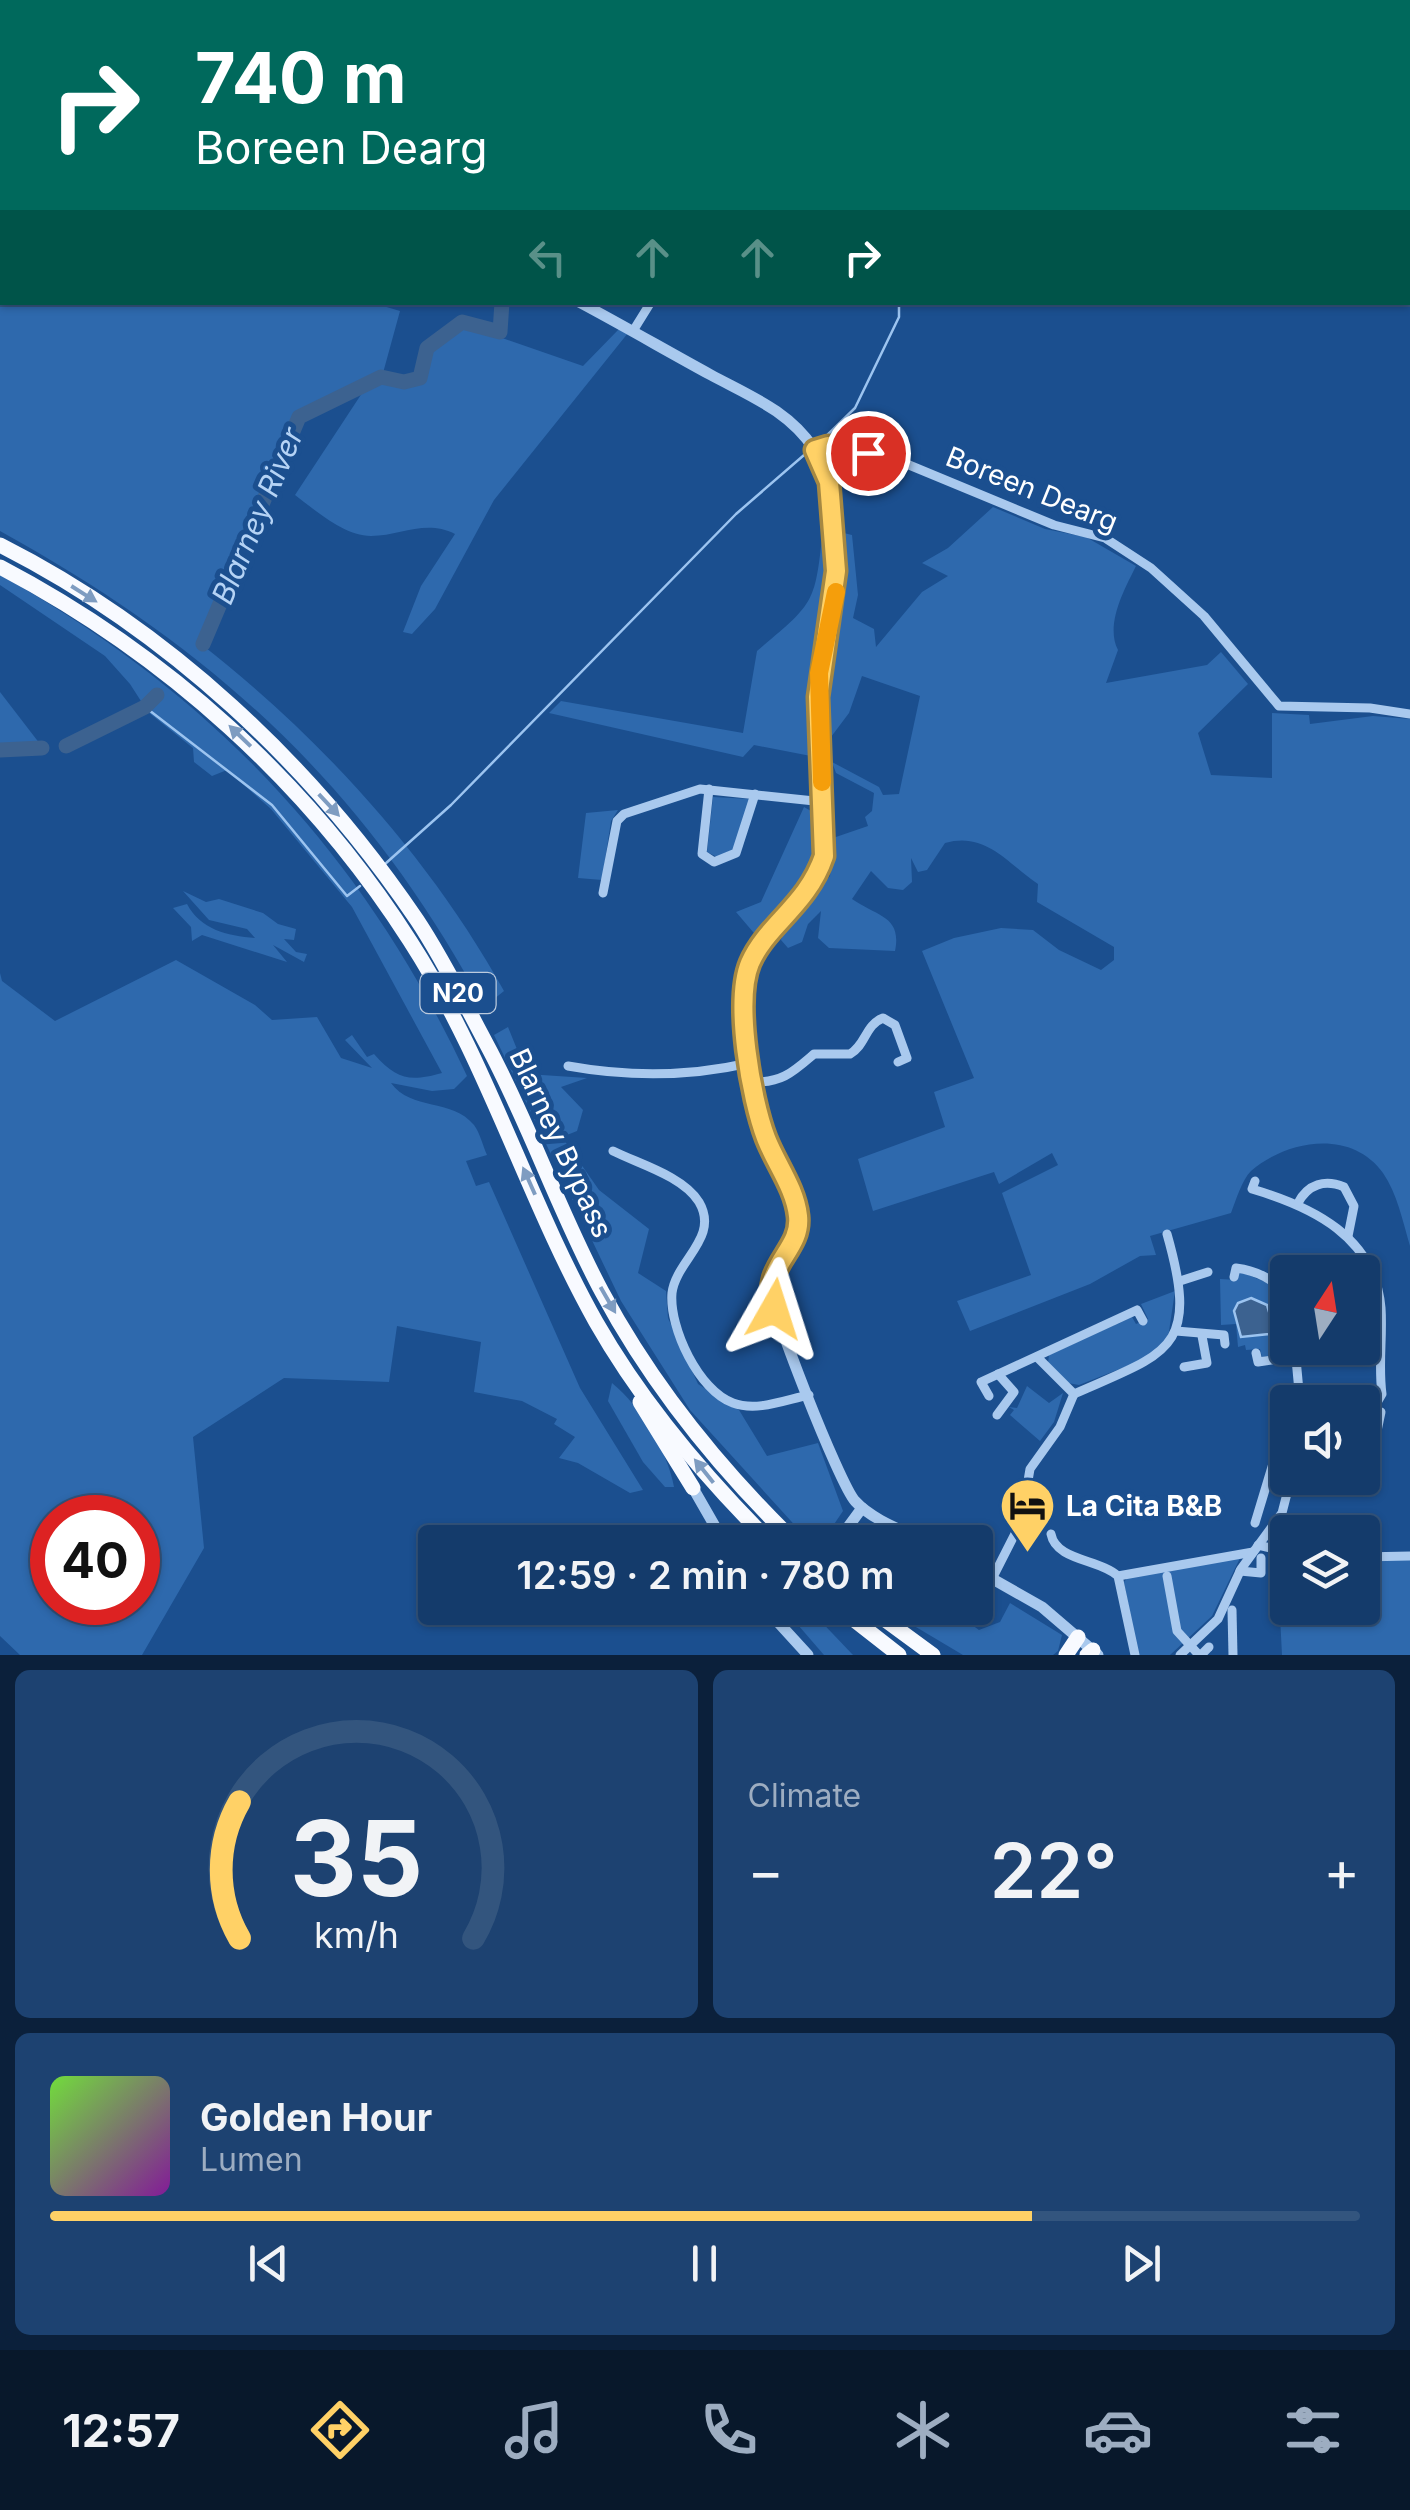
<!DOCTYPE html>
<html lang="en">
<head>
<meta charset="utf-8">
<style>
  :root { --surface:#143b6b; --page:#1d4271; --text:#f1f3f6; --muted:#9dadc1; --line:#33557e; --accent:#ffd166 }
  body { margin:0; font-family:Inter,sans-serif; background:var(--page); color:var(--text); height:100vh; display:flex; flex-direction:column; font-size:38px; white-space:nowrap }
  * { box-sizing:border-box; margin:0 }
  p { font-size:32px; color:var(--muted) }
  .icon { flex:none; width:55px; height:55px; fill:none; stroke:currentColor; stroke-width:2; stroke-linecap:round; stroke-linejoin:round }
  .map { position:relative; height:1655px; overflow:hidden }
  .details { display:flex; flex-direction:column; gap:15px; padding:15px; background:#0b203b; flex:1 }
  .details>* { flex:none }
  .hud { position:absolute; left:0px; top:0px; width:1410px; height:305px; box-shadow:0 2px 8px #0004,0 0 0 2px var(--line); background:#00695c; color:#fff; overflow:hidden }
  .needle { width:65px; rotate:12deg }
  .controls { position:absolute; left:1270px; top:1255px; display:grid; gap:20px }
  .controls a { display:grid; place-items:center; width:110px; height:110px; border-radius:10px; background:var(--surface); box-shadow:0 2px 8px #0004,0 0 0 2px var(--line); font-size:50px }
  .speed { position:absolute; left:30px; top:1495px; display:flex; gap:20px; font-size:50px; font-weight:700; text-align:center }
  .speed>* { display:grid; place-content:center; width:130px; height:130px; border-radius:50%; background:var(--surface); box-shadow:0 2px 8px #0004,0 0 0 2px var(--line); line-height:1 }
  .speed .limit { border:15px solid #d22; background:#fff; color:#111 }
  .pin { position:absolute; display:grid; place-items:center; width:85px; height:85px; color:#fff; margin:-42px; border:5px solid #fff; border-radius:50%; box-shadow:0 2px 10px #0007 }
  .me { position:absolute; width:110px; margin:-55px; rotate:6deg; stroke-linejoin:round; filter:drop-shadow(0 0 8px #0008) }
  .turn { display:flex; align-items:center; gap:35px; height:210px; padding:0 30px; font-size:45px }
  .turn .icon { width:130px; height:130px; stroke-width:2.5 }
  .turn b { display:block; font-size:70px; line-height:85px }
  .lanes { display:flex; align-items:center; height:95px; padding:0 30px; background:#0003; justify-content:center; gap:50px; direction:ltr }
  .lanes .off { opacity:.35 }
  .big { font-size:75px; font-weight:600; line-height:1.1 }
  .details .tile { flex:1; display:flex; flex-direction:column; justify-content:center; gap:15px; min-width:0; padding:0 35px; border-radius:15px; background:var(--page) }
  .details .dial { align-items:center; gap:0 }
  .dial svg { height:260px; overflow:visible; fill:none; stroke:var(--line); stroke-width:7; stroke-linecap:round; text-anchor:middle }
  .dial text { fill:var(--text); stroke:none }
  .song { display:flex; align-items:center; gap:30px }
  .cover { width:120px; height:120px; border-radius:15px; background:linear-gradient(135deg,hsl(100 70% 55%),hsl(290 70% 35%)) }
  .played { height:10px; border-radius:5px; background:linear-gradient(90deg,var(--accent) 75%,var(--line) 75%) }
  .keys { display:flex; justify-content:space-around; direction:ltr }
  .heat { display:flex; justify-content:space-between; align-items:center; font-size:55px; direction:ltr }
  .details .tiles { flex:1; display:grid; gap:15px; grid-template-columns:1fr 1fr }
  .tile:last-child { grid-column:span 2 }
  .trip { position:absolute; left:418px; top:1525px; width:575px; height:100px; border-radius:10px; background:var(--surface); box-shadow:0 2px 8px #0004,0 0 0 2px var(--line); font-weight:600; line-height:100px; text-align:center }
  .tab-bar { display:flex; height:160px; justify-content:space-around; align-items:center; background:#08182b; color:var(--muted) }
  .tab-bar .icon { width:70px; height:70px }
  .tab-bar .selected { color:var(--accent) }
  .tab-bar b { font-size:45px; color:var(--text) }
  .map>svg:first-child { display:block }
</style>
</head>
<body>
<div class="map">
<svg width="1410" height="1655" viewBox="0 0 1410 1655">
  <rect width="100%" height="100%" fill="#1b4f8f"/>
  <g fill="#2e69ad" fill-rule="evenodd">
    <path d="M0,124L2,302L373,303L400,311L383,373L372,382L419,383L425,362L445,338L461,329L479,330L583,366L619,329L628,333L494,500L435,609L412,634L403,632L421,586L455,534C425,519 401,536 371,536C344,536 315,510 295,495L368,384L299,417L201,644C319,736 430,857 504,991L484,1007C366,788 217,651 0,531Z"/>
    <path d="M993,507L1045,529L1086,537L1136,566C1124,590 1105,625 1118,650L1106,683L1207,665L1221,652L1248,684L1198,733L1211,775L1272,778V713L1309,715L1310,724L1373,716L1410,719V1246C1403,1222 1397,1193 1383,1173C1352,1129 1288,1139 1251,1171C1242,1180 1236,1200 1231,1213L1150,1236L1156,1255L1140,1256L1090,1284L970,1331L957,1301L1031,1275L1002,1193L1058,1165L1052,1153L999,1184L994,1172L873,1211L858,1159L945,1127L934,1092L974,1078L922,951L954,938L1001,928L1033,930L1059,950L1101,970L1114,960V947L1037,902L1038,884C1008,864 986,831 945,843L927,870L918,872L911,858L912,882L903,890L888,888L871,871L852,899C878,917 902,916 895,951L829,948L818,938L821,911L808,924L802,942L788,948L781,940L784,927L830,876L833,838L868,826L865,817L872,811L874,793L836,773L832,762L879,787L883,795L899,794L920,696L862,676L849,713L816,757L754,745L743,757L549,713L561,701L743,733L757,651C815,602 815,605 823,528L852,535L858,595L853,618L874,629L876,647L922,592L948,576L922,563L948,548Z"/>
    <path d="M0,575C213,694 363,854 467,1076L454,1089L432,1091L391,1083C411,1111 452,1098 474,1125C480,1133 483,1146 487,1155L466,1161L476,1186L489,1182L580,1388L643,1490L630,1493L578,1463L559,1458L575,1437L554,1424L557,1419L522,1401L474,1392L481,1342L397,1326L389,1382L284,1378L193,1437L204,1548L142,1655H20L0,1636V973L2,981L55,1021L176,960L255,1005L272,1020L317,1017L341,1058L372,1068L345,1040L352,1035L367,1057L374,1054C397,1080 410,1082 442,1073L352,907L271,809L227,770L212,776L194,762L193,748L148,712L130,684L105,656L0,585ZM52,1518H138V1602H52Z"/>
    <path d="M0,692L40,744L0,743Z"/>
    <path d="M713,797L750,799L733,851L717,857L707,852Z"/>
    <path d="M804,807L818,815C825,870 790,899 759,939L736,912L761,902Z"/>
    <path d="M618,810L611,821L602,880L578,878L586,813Z"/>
    <path d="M183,891L206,902L219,899L263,913L278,924L296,929L294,940L284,939L296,952L307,954L304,962L273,945L287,962L202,935L192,941L191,927L173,908L187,904C200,929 227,936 255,938L247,929L209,920Z"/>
    <path d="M508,1027L527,1074L587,1078L561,1087L583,1110L577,1131L562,1137L599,1190L649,1229L638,1273L666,1291L668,1318L698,1384L739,1410L767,1456L818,1443L843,1511L822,1542L801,1532L690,1410L621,1301L494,1035Z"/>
    <path d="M1239,1271L1270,1284L1282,1296L1276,1299L1282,1309L1287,1306L1289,1352L1262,1357L1260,1349L1246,1350L1245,1345L1238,1347L1236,1324L1221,1325L1220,1279L1237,1280Z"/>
    <path d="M1175,1291L1168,1338L1145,1359L1079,1385L1068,1383L1048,1363L1049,1355L1132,1317L1136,1324L1148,1319L1141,1304Z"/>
    <path d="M612,1383C641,1407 667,1450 674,1487H665L643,1462L608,1401Z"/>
    <path d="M1027,1386L1049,1403L1063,1393L1054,1422L1040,1441L1010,1415L1014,1410L1009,1407L1017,1408Z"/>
    <path d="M1241,1556L1212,1616L1170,1655H1138L1124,1582L1128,1577Z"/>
    <path d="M1287,1556L1288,1608H1362L1363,1560H1410V1655H1282L1277,1557Z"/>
    <path d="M1010,1603L1062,1635L1058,1651L1053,1655H963L884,1608H949L979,1630L1000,1622Z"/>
    <path d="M796,1608L812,1612L853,1655H824L792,1618Z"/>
  </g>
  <path fill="#3c6290" stroke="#9cc4f0" stroke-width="2.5" d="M1251,1298L1267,1305L1273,1326L1269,1334L1241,1337L1234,1311L1238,1303Z"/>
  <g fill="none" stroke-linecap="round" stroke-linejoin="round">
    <g stroke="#9cc4f0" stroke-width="2.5">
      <path d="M1286,0L1291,2"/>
      <path d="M1097,2L1103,0"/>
      <path d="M1408,88L1410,89"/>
      <path d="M818,444L855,408L899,317V302"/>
      <path d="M145,707L272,805L347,896L360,886"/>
      <path d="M385,864L451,805L736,514L811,449"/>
    </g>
    <g stroke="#3c6290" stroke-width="15">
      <path d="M363,0L364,2"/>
      <path d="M203,644L299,417L381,377L404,382L420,378L427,348L462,322L500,332L502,302"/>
      <path d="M66,746L145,707L157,695"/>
      <path d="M0,750L42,748"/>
    </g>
    <g stroke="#a9c9ee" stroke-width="9">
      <path d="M866,2L869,0"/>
      <path d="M633,331L651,302"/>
      <path d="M815,450L832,447L897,460L1054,525L1105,538L1151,568L1204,616L1279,706L1370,708L1410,714"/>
      <path d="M709,789L702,854L714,862L736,853L755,794"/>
      <path d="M603,893L617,821L624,814L700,789L824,802"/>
      <path d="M568,1066C629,1077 688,1077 749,1063"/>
      <path d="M752,1082C782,1083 793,1072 814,1054H850C866,1045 865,1025 883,1018L895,1025L907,1058L898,1062"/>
      <path d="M613,1151C639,1164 683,1176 699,1202C720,1238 676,1260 672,1293C669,1328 699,1391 733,1403C757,1412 785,1400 809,1395"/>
      <path d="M1255,1181L1252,1189C1313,1207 1375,1237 1381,1308C1383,1337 1378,1365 1382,1394L1375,1406L1362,1408"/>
      <path d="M1298,1203C1308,1184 1325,1179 1344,1187L1354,1206L1348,1236"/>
      <path d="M1234,1277L1236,1268C1258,1271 1273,1279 1288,1296"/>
      <path d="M1180,1281L1208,1272"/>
      <path d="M1362,1286L1364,1289"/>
      <path d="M1176,1331L1224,1335L1225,1344"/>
      <path d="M1295,1348L1300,1402"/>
      <path d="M1256,1353L1258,1362L1293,1357"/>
      <path d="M1037,1357L1074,1394"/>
      <path d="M1184,1367L1207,1363L1202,1336"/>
      <path d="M1074,1394C1169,1352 1200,1350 1167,1234"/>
      <path d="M989,1396L981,1382L1137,1310L1143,1321"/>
      <path d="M997,1415L1014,1392L998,1374"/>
      <path d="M1362,1445L1377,1431L1381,1412"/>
      <path d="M1255,1523L1281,1437L1288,1439"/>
      <path d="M1051,1534C1056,1561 1100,1559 1118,1576L1135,1655"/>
      <path d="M1258,1545L1288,1552"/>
      <path d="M1362,1557L1410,1556"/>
      <path d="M1240,1571L1261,1573V1558"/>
      <path d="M1118,1576L1253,1552"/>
      <path d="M1167,1576L1177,1631L1199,1655"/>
      <path d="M992,1579L1021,1522L1030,1469L1060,1427L1074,1394"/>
      <path d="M1232,1610L1233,1655"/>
      <path d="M1180,1655L1218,1619L1241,1569L1282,1513L1291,1478"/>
      <path d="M1201,1655L1209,1647"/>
    </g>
    <g stroke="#a9c9ee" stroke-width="11">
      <path d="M303,0L304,2"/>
      <path d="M0,123L2,124"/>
      <path d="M579,302C624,326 667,351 711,375C750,396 789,411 814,449C864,524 816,635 817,715C818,766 837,824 818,872C803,911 751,936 747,977C741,1028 747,1093 767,1140C777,1163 792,1185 797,1210C803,1241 774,1256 770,1285C768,1303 840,1485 855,1501C872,1520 904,1531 927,1542"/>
      <path d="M693,1488L724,1542"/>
      <path d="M837,1542L862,1508"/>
      <path d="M975,1569L1042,1607L1098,1655"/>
      <path d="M765,1608L808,1655"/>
    </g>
    <g stroke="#f8faff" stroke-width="15">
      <path d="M0,545C168,630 312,765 417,920C443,959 465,1004 487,1045C530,1125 559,1212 602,1292C652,1385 720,1469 795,1542"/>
      <path d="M0,567C166,654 309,783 410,941C487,1060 527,1199 596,1322C642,1403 705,1477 770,1542"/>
      <path d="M640,1402L693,1488"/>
      <path d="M839,1608L899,1655"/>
      <path d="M869,1608L933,1655"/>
      <path d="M1066,1655L1078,1637"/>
      <path d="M1087,1655L1093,1650"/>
    </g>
  </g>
  <defs><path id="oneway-solid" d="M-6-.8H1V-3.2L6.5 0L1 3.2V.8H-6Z" transform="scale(2.5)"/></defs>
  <g fill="#7e9cc1">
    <use href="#oneway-solid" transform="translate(84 594) rotate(32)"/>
    <use href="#oneway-solid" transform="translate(240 736) rotate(-136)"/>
    <use href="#oneway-solid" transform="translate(329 805) rotate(47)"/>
    <use href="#oneway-solid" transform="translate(529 1181) rotate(-114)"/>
    <use href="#oneway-solid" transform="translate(608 1300) rotate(60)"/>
    <use href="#oneway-solid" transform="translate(704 1471) rotate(-129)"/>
  </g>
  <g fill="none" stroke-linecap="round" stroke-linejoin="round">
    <defs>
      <path id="route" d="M774,1309C760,1265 802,1252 798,1216C795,1188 776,1164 766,1138C751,1099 734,1001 750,963C767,924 807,906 824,856L818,697L836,571L829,482L815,450L828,446L868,453"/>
    </defs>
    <use href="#route" stroke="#a68842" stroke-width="25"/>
    <use href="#route" stroke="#ffd166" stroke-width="18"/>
    <path stroke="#f59e0b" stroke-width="18" d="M822,782L819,673L836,592"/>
  </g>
  <defs>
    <symbol id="hotel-pin" viewBox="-11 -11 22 30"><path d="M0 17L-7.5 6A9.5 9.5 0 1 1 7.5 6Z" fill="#ffd166" stroke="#1b4f8f"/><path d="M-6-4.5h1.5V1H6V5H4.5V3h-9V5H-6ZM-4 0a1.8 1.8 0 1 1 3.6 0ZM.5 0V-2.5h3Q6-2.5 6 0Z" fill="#111"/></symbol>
  </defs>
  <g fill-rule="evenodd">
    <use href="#hotel-pin" x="996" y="1474" width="63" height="86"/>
  </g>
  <g text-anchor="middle" stroke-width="10" stroke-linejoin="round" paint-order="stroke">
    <rect fill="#1b4f8f" stroke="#bbcadd" stroke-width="2.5" x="420.5" y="973" width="75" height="40" rx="8"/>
    <g font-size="25" font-weight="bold" fill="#fff">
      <text x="458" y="1002">N20</text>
    </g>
    <g font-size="28" fill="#fff" stroke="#1b4f8f">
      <text transform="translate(1032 489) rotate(22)" y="10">Boreen Dearg</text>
      <text transform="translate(561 1143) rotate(65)" y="10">Blarney Bypass</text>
    </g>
    <g font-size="28" font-weight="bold" fill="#fff" stroke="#1b4f8f" text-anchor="start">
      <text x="1066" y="1516">La Cita B&amp;B</text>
    </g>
    <g font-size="30" font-style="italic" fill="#b5d3f5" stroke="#1b4f8f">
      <text transform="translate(258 516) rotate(-67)" y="10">Blarney River</text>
    </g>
  </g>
</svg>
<div class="controls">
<a><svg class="needle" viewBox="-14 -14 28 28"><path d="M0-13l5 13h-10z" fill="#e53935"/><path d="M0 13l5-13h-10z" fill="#9dadc1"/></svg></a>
<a><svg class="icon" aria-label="sound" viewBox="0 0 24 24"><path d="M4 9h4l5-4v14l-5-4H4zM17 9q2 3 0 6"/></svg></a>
<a><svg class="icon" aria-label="layers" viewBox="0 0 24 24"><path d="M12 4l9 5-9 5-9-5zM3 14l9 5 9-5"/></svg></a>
</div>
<div class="speed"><div class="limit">40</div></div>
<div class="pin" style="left:868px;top:453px;background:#d93025"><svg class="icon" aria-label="arrive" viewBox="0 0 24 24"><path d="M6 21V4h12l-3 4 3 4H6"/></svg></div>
<svg class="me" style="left:774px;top:1309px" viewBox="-20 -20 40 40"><path d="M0-17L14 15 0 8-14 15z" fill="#ffd166" stroke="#fff" stroke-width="4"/></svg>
<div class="trip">12:59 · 2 min · 780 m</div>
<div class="hud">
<div class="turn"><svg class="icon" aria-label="right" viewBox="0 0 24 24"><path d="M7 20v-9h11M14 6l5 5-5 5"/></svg><div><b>740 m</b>Boreen Dearg</div></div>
<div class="lanes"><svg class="icon off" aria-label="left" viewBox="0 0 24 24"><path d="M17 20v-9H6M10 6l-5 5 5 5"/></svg><svg class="icon off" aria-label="ahead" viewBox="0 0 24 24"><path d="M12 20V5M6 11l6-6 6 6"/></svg><svg class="icon off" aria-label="ahead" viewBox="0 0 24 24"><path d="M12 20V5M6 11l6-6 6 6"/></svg><svg class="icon" aria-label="right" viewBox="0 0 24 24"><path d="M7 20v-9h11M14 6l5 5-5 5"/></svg></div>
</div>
</div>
<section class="details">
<div class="tiles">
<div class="tile dial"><svg viewBox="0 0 100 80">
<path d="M14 69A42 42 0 1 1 86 69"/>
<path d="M14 69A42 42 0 0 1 14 27" stroke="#ffd166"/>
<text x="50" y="56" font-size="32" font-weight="700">35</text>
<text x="50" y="72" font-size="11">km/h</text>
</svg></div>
<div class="tile"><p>Climate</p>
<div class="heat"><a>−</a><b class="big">22°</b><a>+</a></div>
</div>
<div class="tile">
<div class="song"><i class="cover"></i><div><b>Golden Hour</b><p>Lumen</p></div></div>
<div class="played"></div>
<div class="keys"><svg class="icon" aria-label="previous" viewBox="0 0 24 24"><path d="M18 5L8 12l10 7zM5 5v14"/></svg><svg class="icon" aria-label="pause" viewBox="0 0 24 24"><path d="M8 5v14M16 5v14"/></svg><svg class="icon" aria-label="next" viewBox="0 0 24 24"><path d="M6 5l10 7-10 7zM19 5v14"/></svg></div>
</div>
</div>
</section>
<nav class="tab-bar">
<b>12:57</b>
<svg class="icon selected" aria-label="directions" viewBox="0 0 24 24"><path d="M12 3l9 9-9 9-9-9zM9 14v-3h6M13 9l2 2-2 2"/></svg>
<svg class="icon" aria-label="music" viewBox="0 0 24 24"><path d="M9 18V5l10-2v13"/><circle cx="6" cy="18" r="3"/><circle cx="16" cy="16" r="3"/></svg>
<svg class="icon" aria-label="phone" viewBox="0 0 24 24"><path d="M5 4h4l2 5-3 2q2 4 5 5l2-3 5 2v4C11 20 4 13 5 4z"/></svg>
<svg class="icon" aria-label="climate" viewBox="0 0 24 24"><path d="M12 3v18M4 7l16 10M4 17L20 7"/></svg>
<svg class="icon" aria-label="car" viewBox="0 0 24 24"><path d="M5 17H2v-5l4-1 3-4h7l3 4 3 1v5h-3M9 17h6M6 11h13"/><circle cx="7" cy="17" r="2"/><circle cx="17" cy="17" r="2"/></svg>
<svg class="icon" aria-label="filters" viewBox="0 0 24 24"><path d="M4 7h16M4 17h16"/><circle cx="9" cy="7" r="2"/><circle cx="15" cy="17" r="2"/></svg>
</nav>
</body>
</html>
